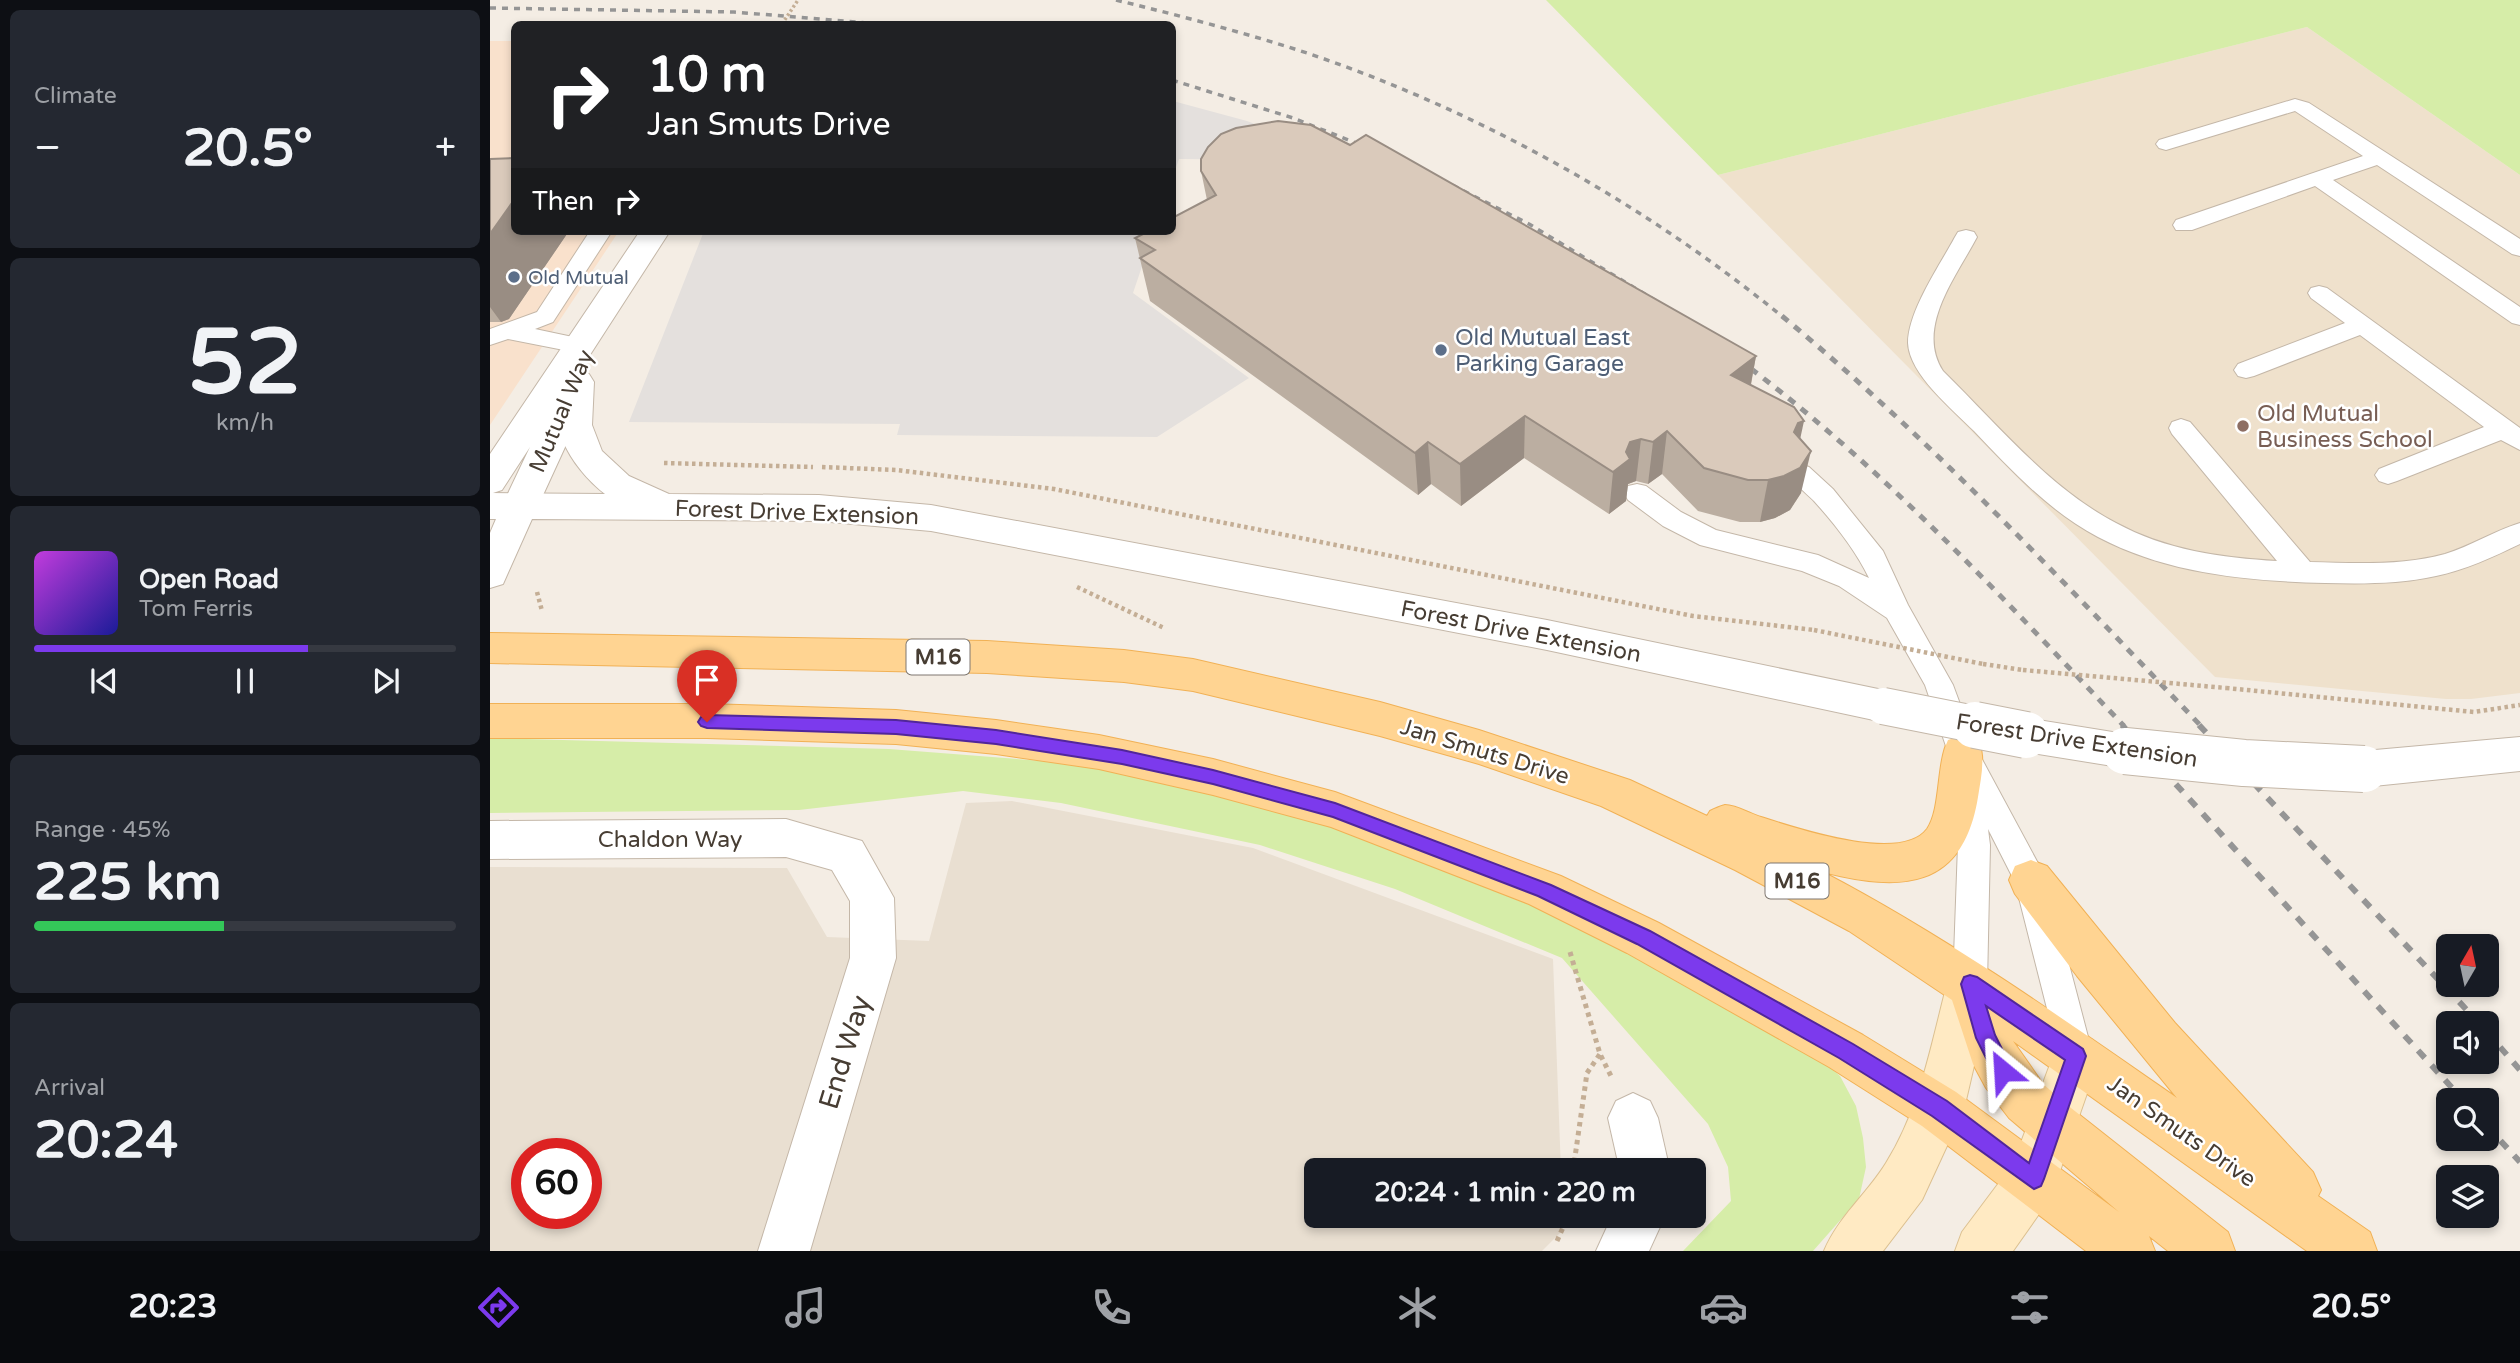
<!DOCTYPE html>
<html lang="en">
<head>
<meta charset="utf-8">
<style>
  :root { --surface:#171b24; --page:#242831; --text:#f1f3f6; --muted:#9ea1a6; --line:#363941; --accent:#7c3aed }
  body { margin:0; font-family:"Varela Round",sans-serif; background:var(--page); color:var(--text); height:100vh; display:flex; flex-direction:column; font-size:26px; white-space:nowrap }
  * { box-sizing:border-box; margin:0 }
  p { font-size:23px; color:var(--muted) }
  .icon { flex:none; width:38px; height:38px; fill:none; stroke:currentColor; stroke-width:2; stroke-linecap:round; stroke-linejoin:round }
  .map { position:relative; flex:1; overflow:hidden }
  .sheet { display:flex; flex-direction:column; gap:10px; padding:10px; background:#0d0f14; width:490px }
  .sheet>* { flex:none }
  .banner { position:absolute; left:21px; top:21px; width:665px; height:214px; border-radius:10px; box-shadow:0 4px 10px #0003; background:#202124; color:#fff; overflow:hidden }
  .needle { width:46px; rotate:9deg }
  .controls { position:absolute; left:1946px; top:934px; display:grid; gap:14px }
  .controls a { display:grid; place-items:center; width:63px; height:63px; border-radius:10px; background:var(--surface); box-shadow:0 4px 10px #0003; font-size:35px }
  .speed { position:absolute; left:21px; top:1138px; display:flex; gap:14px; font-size:35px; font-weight:700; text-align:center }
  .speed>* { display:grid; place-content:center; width:91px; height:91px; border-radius:50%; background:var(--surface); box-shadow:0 4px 10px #0003; line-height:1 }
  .speed .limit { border:10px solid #d22; background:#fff; color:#111 }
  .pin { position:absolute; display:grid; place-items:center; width:60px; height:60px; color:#fff; margin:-72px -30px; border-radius:50% 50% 50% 0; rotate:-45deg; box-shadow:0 0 7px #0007 }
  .pin .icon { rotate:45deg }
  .me { position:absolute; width:77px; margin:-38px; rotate:333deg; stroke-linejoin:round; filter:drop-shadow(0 0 5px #0008) }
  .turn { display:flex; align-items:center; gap:24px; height:147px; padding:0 21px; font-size:32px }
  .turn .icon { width:91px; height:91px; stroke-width:2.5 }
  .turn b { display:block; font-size:49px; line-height:60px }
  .then { display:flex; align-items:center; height:66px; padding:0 21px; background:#0003; gap:14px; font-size:26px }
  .big { font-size:52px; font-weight:700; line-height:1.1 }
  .sheet .tile { flex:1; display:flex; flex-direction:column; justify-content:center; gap:10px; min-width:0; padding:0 24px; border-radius:10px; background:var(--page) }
  .sheet .dial { align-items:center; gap:0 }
  .dial b { font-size:91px; line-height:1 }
  .song { display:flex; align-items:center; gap:21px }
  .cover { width:84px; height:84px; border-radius:10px; background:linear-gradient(135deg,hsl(290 70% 55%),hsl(240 70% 35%)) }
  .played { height:7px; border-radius:4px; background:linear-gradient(90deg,var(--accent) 65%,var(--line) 65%) }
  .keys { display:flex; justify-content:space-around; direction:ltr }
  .heat { display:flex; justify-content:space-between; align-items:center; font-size:38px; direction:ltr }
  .charge { height:10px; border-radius:5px; background:linear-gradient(90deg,#34c759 45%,var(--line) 0) }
  .trip { position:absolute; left:814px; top:1158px; width:402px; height:70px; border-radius:10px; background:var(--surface); box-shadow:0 4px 10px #0003; font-weight:700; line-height:70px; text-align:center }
  .tabs { display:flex; height:112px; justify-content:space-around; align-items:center; background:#090b0e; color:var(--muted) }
  .tabs .icon { width:49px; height:49px }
  .tabs .selected { color:var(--accent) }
  .tabs b { font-size:32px; color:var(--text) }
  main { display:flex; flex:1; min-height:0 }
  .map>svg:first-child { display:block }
</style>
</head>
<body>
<main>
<section class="sheet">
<div class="tile"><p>Climate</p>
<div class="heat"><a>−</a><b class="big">20.5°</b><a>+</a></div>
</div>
<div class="tile dial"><b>52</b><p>km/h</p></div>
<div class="tile">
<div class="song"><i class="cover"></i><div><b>Open Road</b><p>Tom Ferris</p></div></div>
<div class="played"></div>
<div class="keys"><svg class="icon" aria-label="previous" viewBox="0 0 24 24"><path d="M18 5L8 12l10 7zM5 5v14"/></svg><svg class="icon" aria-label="pause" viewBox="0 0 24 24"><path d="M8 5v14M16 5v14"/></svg><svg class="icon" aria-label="next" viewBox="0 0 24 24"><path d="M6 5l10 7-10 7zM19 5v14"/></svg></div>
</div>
<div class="tile"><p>Range · 45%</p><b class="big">225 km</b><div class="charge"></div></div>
<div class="tile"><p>Arrival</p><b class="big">20:24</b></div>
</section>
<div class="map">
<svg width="2030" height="1251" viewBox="0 0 2030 1251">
  <rect width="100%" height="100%" fill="#f4ede4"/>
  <path fill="#e9dfd1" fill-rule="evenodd" d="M522,801L763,848L1063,959L1071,1171H826V1216H1073V1230L1052,1251H0V867L297,868L337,937L439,941L476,803ZM37,1153H96V1213H37Z"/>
  <path fill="#f9e1cc" d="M0,41H24V231H129L0,425Z"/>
  <path fill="#efe1cc" d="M1817,27L2030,175V693L1981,699H1956L1725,677L1228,175Z"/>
  <g fill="#d6eda8">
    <path d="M1056,0H2030V175L1817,27L1228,175Z"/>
    <path d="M0,738L399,749L604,765L838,816L1024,888L1300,1032L1350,1076L1366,1106L1373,1138L1376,1167L1369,1199L1323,1251H1193L1241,1201L1238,1167L1218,1124L1072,958L905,889L770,845L571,803L473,791L309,810L0,813Z"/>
  </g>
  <g fill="#e4e0dd">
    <path d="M683,101L757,121L826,147L820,160L689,159L683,176Z"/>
    <path d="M214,231H664L643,293L759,378L667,437L407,435L410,424L139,422Z"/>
  </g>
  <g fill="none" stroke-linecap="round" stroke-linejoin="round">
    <defs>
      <g id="service">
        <path d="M1805,99L1819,103L2030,239V256L2022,254L1887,165L1843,180L2030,307V325L2022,323L1825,186L1702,230H1686L1683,225L1686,220L1873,156L1805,111L1676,150L1669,148L1666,144L1669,140Z"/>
        <path d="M1476,230L1484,232L1487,237C1466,277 1425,328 1453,371C1507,424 1559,488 1626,523C1675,550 1732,558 1787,561L1682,434L1679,428L1682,422L1691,419L1700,422L1820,562C1864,563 1912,566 1955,554C1981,546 2004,531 2030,523V544C2003,557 1975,570 1946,576C1910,584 1872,584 1835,583C1758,581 1678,574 1608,537C1560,512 1521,470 1484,431C1463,410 1419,374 1418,343C1418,311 1450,265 1465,237L1468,232Z"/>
        <path d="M100,231H122L63,322L45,329L97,340L101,345L97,350L89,353L18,339L0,345V329L47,312Z"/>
        <path d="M1829,286L1837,288L2030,428V450L2011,440L1907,481L1898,484L1889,481L1885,475L1889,469L1994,427L1870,335L1764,376L1756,378L1748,376L1744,370L1748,364L1855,323L1821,298L1818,293L1821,288Z"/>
        <path d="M1310,464L1319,467L1343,489L1393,551L1418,605L1463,685L1487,750L1557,880L1603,1056L1598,1068L1586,1073L1574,1068L1569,1056L1525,882L1498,829L1500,845L1497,984L1492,995L1480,1000L1468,995L1463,984L1468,845L1462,786L1466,777L1470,775L1458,752L1435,685L1397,618L1349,586L1312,571L1210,545L1173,526L1138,500L1134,493L1138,486L1147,484L1156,486L1191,512L1226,530L1328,555L1379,578C1366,551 1344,523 1324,501C1315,492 1304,484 1297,473L1301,467Z"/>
      </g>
      <g id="minor">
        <path d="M150,231H180L87,375L98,378L103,386L48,506L43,515L30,519L17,515L12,506L40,447L12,490L0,494V454Z"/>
        <path d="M296,819L372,841L404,898L406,958L320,1251H268L360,958V901L342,870L296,857L0,859V821Z"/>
        <path d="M1143,1093L1160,1101L1168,1118L1180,1171H1130L1118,1118L1126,1101Z"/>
        <path d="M1122,1216H1175L1159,1251H1106Z"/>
      </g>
      <g id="tertiary">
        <path d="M87,371L99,374L104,382L102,425L112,451L139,476L179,494L329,495L441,505L1057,620L1393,690L1407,694L1413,706L1407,718L1393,722L1057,650L441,531L329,521L42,519L13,584L0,588V533L6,519H0V493L115,494C81,468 49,416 75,374Z"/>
        <path d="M1536,718L1635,734L1650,739L1656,751L1650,763L1635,768L1536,752L1522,747L1516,735L1522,723Z"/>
        <path d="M2030,737V771L1874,787L1859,781L1853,769L1859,757L1874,751Z"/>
      </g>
      <g id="secondary">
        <path d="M1480,962L1496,969L1503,984L1474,1109L1432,1200L1393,1251H1334C1348,1217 1377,1194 1396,1163C1430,1109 1441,1045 1457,984L1464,969Z"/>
        <path d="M1586,1033L1603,1040L1610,1056L1561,1197L1523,1251H1465L1472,1232L1523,1164L1569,1040Z"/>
      </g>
      <path id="primary" d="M0,633L497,641L634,650L703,659L890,702L989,730L1140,780L1217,816L1220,811C1224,809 1231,806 1235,805C1246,805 1261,814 1271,817C1306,828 1411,864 1437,829C1451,809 1446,765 1458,740L1473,735L1488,740C1496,757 1491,778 1488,797C1473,890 1411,892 1333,872C1457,937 1572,1018 1687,1098L1587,976L1525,894L1519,880L1525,866L1541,860L1557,866L1685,1023L1823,1172L1831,1190L1828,1196L1880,1232L1887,1251H1817L1523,1041L1553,1084L1581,1108L1738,1232L1745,1251H1678L1659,1236L1665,1251H1596L1432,1126L1339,1067L1137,953L1039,904L841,827L723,795L609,769L506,754L406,744L217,738H0V704H217L406,710L506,720L609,735L723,759L845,792L1071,876L1169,923L1373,1035L1466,1092L1629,1212L1519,1118L1496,1088L1483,1064L1462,1000L1359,931L1245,870L1111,806L989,764L890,736L703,691L634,682L497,673L0,663Z"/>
    </defs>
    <use href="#service" stroke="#c4b7a8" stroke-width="2"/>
    <use href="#minor" stroke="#c4b7a8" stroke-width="2"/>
    <use href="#tertiary" stroke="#c4b7a8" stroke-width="2"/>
    <use href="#secondary" stroke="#dcc090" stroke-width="2"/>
    <use href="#primary" stroke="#f1b155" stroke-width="2"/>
    <g stroke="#c4ae95" stroke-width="4.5" stroke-dasharray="3.5 3.5" stroke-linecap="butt">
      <path d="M174,463L323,467"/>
      <path d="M332,467L406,470L564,489L1203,616L1324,630"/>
      <path d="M587,587L674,628"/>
      <path d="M47,592L52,611"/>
      <path d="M1493,664L1533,670"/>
      <path d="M1736,688L1984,712L2030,705"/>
    </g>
    <g stroke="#c4ae95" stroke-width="5" stroke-dasharray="4.5 4.5" stroke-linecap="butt">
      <path d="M1080,952L1110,1054L1121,1076"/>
      <path d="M1083,1171L1097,1073L1110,1054"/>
      <path d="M1067,1241L1078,1216"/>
    </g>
    <use href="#service" fill="#fff" fill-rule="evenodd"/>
    <use href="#minor" fill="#fff" fill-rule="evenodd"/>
    <use href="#tertiary" fill="#fff" fill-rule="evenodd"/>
    <use href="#secondary" fill="#ffeac3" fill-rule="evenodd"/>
    <use href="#primary" fill="#ffd492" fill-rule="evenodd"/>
    <g stroke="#959595" stroke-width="3.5" stroke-dasharray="6 6" stroke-linecap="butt">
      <path d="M626,0C691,16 756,33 820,54C990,112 1155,204 1294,318"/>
      <path d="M0,8L244,12L390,24"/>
      <path d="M682,80L803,118L881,149"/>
      <path d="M952,180L1039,224L1168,302"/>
    </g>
    <g stroke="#959595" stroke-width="5" stroke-dasharray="8 8" stroke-linecap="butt">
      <path d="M1292,316C1443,441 1576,585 1711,726"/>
      <path d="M1248,359C1391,465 1512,597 1634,726"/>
    </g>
    <g stroke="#959595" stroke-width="6" stroke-dasharray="10 10" stroke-linecap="butt">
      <path d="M1632,725L1974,1101"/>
      <path d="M1709,725L1990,1024"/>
      <path d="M1997,1032L2030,1070"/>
      <path d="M1997,1126L2030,1162"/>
    </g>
    <defs>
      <path id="tertiary-bridge-far1" d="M1393,706L1494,726"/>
      <g id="tertiary-bridge">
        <path d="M1485,725L1536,735"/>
        <path d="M1635,751L1754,763L1874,769"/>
      </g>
    </defs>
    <use href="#tertiary-bridge-far1" stroke="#c4b7a8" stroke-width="38" stroke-linecap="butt"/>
    <use href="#tertiary-bridge" stroke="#c4b7a8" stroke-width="48" stroke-linecap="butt"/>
    <path stroke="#c4ae95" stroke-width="3.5" stroke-dasharray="2.5 2.5" stroke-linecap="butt" d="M292,24L308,0"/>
    <g stroke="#c4ae95" stroke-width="4.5" stroke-dasharray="3.5 3.5" stroke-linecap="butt">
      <path d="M1324,630L1493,664"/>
      <path d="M1533,670L1736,688"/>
    </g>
    <use href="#tertiary-bridge-far1" stroke="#fff" stroke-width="36"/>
    <use href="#tertiary-bridge" stroke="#fff" stroke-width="46"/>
  </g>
  <g fill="#bbaea1">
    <path d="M0,159L24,231H79L19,319L11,322H0Z"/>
    <path d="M711,171L1266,356L1261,385L1310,439L1311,493L1300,510L1285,518L1270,522H1250L1208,511L1172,474L1158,484L1146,481L1138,484L1136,501L1119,514L1034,458L971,506L941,484L928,495L660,301L645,238L717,200Z"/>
  </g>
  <g fill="#998d83">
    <path d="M24,200V231H79L19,319L11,322L0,307V234Z"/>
    <path d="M1266,356L1258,399L1241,375Z"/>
    <path d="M1035,416L1034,458L971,506L970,464Z"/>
    <path d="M1314,421L1305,463L1304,432L1308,423Z"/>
    <path d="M1177,431L1172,474L1158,484L1163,442Z"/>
    <path d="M1151,439L1146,481L1138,484L1136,501L1119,514L1123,472L1136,452L1140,442Z"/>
    <path d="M938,442L941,484L928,495L925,453Z"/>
    <path d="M1321,451L1311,493L1300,510L1285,518L1270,522L1278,480Z"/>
  </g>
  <g fill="#dacabb" stroke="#998d83" stroke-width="2">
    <path d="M788,121L821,125L860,145L876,135L1266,356L1241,375L1304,407L1314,421L1308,423L1304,432L1321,451L1310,468L1294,476L1278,480H1258L1214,468L1177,431L1163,442L1151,439L1140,442L1136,452L1140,459L1123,472L1035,416L970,464L938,442L925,453L650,258L665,250L645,238L659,231H682V218L726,195L711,171V159L718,147L731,134L746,128Z"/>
    <path d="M24,158V200L0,234V159Z"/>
  </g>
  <path fill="#7c3aed" stroke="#51269a" stroke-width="2" d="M217,715L406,720L506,730L632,750L723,770L845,803L1061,885L1160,931L1363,1044L1457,1101L1539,1163L1575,1060L1496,1006L1505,1035L1523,1071L1520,1078L1513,1081L1506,1078L1486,1038L1471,984L1474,977L1480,975L1487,977L1593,1049L1596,1056L1554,1179L1551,1186L1544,1189L1442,1116L1349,1058L1147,944L1048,896L843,817L723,784L632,764L506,744L406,734L217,728L211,726L208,722L211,717Z"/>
  <g fill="#5c6f8a" stroke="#fff" stroke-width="2.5">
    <circle cx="24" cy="277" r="7"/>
    <circle cx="951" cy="350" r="7"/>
  </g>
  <circle fill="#8d6e63" stroke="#fff" stroke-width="2.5" cx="1753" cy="426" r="7"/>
  <g text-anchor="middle" stroke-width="5" stroke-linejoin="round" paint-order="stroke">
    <g font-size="19" fill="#4e5e75" stroke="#fff" text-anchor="start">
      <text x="38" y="284">Old Mutual</text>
    </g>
    <g fill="#fff" stroke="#7e7770" stroke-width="2">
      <rect x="416.5" y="639.5" width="63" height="35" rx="5"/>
      <rect x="1275.5" y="863.5" width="63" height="35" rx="5"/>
    </g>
    <g font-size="21" font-weight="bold" fill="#473d33">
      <text x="448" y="664">M16</text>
      <text x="1307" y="888">M16</text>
    </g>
    <g font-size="23" fill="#4e5e75" stroke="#fff" text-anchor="start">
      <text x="965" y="345">Old Mutual East<tspan x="965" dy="26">Parking Garage</tspan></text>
    </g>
    <g font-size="23" fill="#473d33" stroke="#fff">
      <text transform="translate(71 411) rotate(-67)" y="8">Mutual Way</text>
      <text transform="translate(307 512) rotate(2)" y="8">Forest Drive Extension</text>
      <text transform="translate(1031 631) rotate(11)" y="8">Forest Drive Extension</text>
      <text transform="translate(1587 740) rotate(9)" y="8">Forest Drive Extension</text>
      <text transform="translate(995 751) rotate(17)" y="8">Jan Smuts Drive</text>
      <text x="180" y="847">Chaldon Way</text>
      <text transform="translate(1692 1131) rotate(35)" y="8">Jan Smuts Drive</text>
    </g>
    <g font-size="23" fill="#785e54" stroke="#fff" text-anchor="start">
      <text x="1767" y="421">Old Mutual<tspan x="1767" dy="26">Business School</tspan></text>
    </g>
    <g font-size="28" fill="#473d33" stroke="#fff">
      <text transform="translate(354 1052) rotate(-73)" y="10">End Way</text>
    </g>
  </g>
</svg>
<div class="controls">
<a><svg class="needle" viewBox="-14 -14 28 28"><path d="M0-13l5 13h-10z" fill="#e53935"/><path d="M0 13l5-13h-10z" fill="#9ea1a6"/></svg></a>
<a><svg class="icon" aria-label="sound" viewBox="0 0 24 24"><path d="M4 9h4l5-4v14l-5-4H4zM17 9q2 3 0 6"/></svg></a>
<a><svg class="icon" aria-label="search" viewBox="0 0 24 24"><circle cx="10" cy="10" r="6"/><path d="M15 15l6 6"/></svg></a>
<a><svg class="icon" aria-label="layers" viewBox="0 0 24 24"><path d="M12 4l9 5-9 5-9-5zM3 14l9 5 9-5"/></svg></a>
</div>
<div class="speed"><div class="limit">60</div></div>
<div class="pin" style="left:217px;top:722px;background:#d93025"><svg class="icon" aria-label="arrive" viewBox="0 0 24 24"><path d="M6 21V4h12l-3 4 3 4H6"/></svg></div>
<svg class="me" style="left:1513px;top:1071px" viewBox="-20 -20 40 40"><path d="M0-17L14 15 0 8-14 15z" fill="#7c3aed" stroke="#fff" stroke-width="4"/></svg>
<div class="trip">20:24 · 1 min · 220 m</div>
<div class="banner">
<div class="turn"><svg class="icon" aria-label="right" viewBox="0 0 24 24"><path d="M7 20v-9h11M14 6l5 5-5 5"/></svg><div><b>10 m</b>Jan Smuts Drive</div></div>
<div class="then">Then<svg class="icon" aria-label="right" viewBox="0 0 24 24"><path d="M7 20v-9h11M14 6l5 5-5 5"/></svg></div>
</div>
</div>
</main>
<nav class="tabs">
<b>20:23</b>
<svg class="icon selected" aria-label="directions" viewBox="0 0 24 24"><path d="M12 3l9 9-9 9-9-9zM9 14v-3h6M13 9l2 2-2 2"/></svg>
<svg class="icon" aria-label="music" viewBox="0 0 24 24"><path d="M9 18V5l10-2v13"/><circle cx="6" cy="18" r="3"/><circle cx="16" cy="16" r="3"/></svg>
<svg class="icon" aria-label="phone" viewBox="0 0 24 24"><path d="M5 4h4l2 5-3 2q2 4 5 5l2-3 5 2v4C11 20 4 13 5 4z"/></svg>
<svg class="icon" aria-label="climate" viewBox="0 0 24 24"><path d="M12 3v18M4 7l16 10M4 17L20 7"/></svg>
<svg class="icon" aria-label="car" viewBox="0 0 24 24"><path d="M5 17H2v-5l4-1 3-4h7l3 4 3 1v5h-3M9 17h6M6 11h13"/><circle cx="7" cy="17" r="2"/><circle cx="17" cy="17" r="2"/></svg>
<svg class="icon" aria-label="filters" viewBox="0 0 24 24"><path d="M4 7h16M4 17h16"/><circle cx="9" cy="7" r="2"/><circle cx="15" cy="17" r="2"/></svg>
<b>20.5°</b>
</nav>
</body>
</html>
